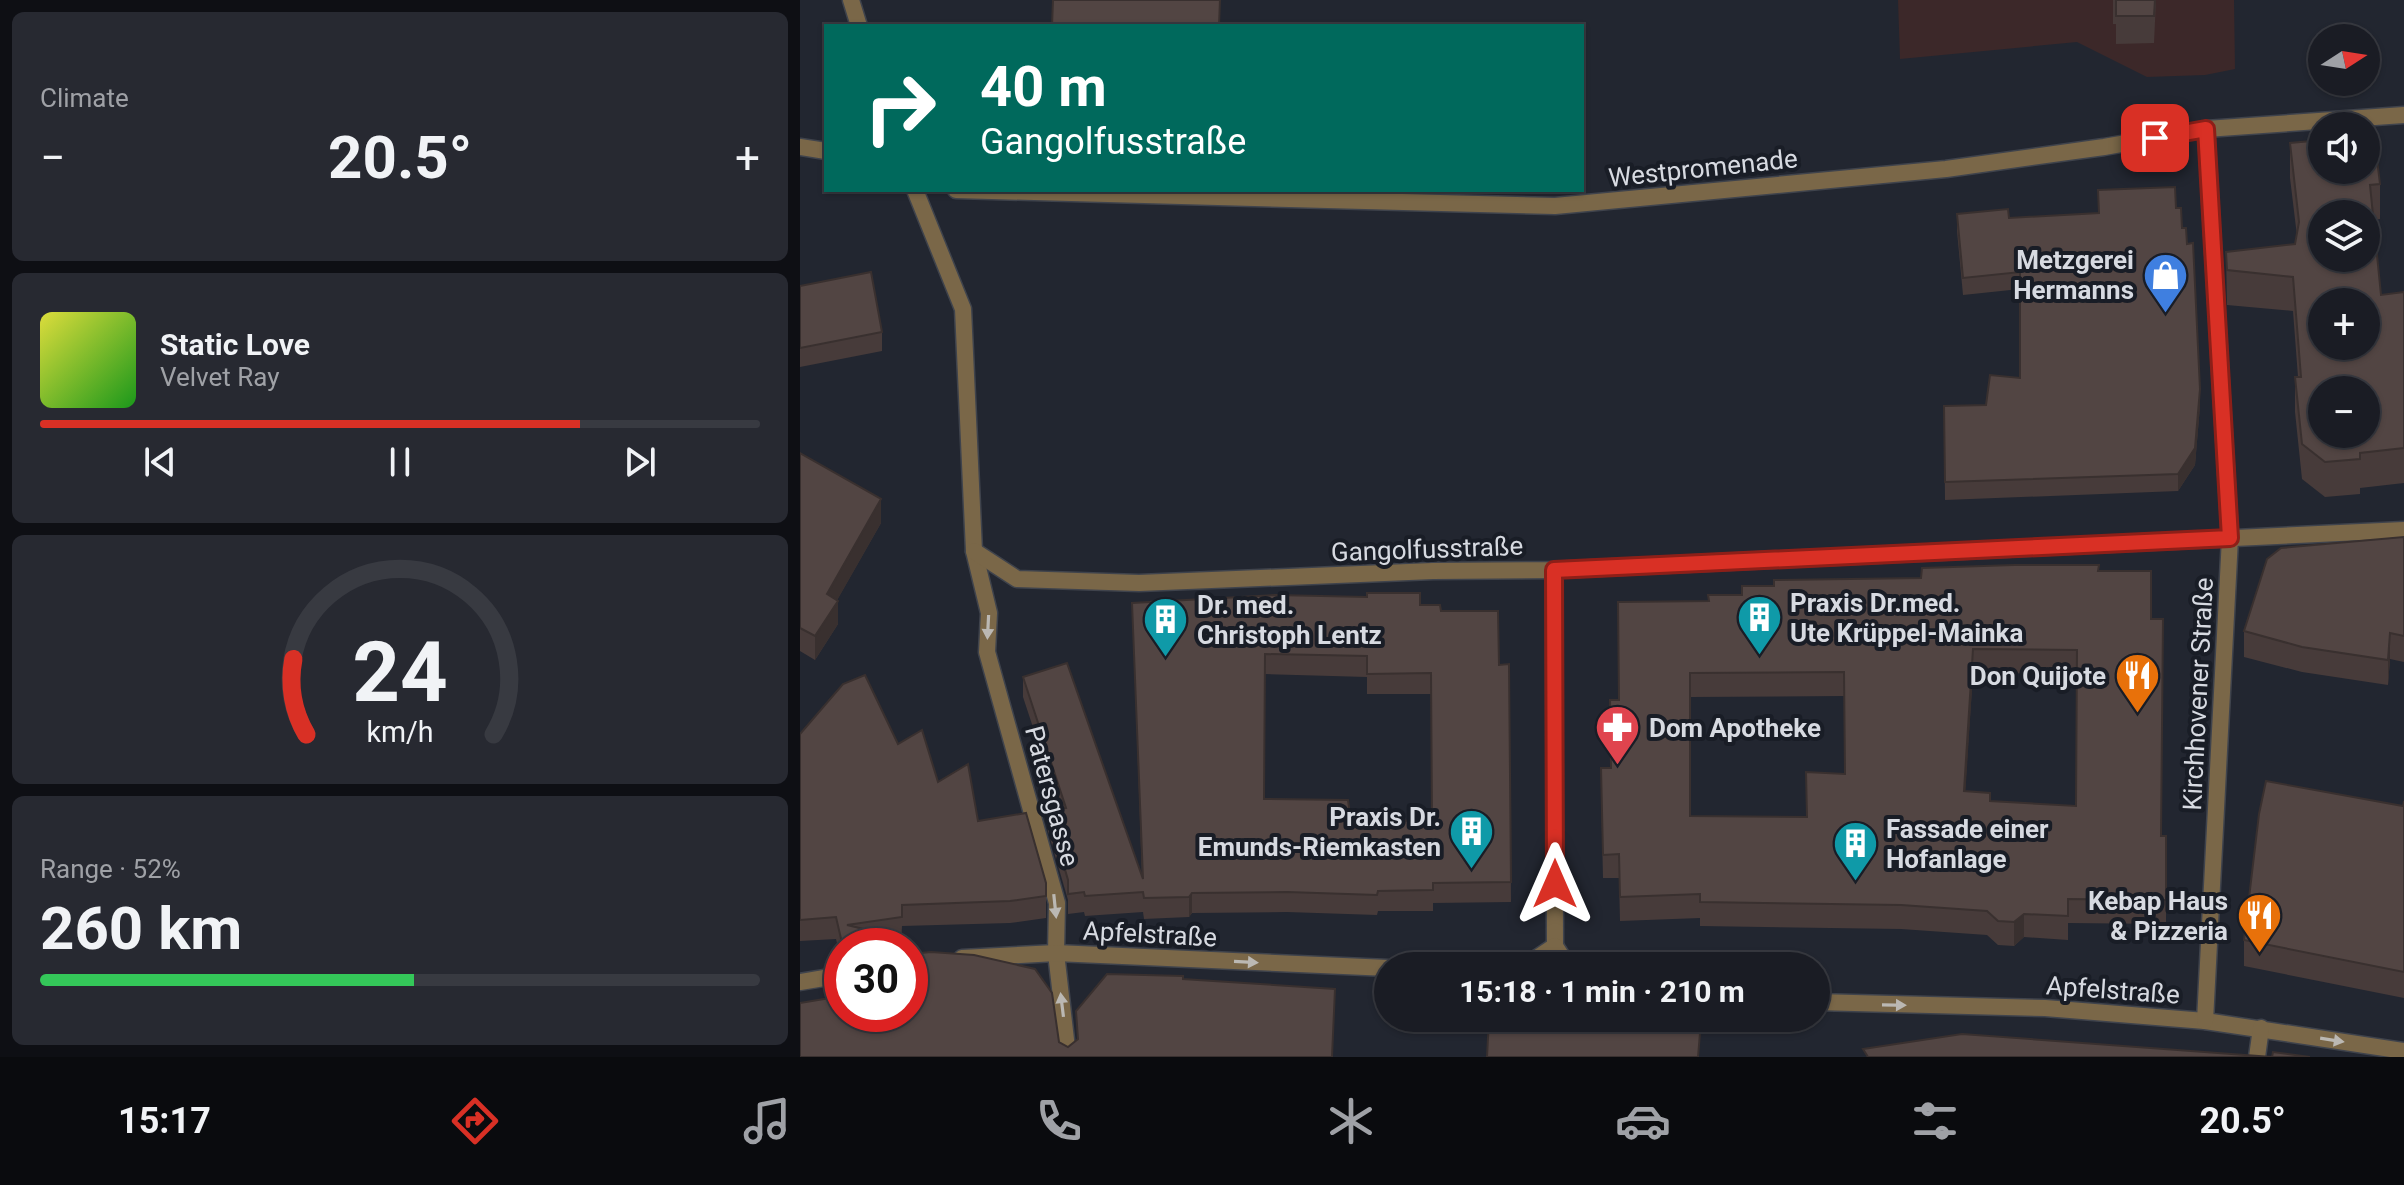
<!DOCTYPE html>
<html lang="en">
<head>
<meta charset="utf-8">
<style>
  :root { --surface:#1a1c24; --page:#272931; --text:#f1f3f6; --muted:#9fa1a6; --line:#383a41; --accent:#d93025 }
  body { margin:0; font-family:Roboto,sans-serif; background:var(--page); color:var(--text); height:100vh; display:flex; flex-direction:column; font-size:30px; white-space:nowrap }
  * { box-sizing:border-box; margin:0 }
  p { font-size:26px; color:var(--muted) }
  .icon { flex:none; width:44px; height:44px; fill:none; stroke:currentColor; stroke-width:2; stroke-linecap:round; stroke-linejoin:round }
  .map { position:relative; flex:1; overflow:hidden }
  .sheet { display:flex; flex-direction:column; gap:12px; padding:12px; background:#0e0f14; width:800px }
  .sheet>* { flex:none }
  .guide { position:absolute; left:24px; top:24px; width:760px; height:168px; border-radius:0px; box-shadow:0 2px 6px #0004,0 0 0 2px var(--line); background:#00695c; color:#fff; overflow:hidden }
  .needle { width:52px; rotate:78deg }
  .fabs { position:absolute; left:1508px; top:24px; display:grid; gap:16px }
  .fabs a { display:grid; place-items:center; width:72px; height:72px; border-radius:50%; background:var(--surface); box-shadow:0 2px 6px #0004,0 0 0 2px var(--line); font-size:40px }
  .speed { position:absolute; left:24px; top:928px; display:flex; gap:16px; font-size:40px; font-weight:700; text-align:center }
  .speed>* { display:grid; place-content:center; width:104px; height:104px; border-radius:50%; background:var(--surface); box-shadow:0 2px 6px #0004,0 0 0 2px var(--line); line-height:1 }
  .speed .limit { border:12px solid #d22; background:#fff; color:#111 }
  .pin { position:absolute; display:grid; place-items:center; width:68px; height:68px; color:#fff; margin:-34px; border-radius:16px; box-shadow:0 4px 12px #0006 }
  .me { position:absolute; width:88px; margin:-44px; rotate:0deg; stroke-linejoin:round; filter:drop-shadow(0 0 6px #0008) }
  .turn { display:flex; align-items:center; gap:28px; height:168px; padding:0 24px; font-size:36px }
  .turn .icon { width:104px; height:104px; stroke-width:2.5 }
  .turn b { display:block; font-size:56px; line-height:68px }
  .big { font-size:60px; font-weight:700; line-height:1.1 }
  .sheet .widget { flex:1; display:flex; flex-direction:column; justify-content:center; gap:12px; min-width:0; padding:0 28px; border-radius:12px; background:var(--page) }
  .sheet .dial { align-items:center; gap:0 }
  .dial svg { height:208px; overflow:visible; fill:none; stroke:var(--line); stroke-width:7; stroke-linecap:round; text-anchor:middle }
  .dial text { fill:var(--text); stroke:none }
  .song { display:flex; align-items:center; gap:24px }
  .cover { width:96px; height:96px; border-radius:12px; background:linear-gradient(135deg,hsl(60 70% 55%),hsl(120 70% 35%)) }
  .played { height:8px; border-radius:4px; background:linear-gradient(90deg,var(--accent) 75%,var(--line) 75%) }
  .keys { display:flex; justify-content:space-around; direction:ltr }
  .heat { display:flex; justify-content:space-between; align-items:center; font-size:44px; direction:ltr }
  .charge { height:12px; border-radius:6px; background:linear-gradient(90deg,#34c759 52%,var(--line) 0) }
  .trip { position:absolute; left:574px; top:952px; width:456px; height:80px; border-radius:40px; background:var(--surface); box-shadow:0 2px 6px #0004,0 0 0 2px var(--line); font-weight:700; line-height:80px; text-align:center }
  .dock { display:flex; height:128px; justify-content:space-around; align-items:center; background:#0a0b0e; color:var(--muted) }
  .dock .icon { width:56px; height:56px }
  .dock .current { color:var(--accent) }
  .dock b { font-size:36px; color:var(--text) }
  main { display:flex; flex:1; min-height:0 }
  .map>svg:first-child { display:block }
</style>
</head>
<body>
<main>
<section class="sheet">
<div class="widget"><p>Climate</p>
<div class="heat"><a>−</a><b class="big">20.5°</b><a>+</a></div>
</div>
<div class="widget">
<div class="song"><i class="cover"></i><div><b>Static Love</b><p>Velvet Ray</p></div></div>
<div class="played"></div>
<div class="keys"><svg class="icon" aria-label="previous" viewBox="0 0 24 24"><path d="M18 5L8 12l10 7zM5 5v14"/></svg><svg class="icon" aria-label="pause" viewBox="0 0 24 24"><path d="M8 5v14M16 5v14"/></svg><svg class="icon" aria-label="next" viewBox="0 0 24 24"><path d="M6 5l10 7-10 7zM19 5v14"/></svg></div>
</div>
<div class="widget dial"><svg viewBox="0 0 100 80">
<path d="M14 69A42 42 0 1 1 86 69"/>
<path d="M14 69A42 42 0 0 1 9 40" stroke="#d93025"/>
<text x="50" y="56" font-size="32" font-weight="700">24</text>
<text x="50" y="72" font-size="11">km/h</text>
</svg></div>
<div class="widget"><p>Range · 52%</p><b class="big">260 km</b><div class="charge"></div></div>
</section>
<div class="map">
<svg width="1604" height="1057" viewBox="0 0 1604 1057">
  <rect width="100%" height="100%" fill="#222630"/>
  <path fill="#3c2829" d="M1098,0H1434L1435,69L1405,75L1347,77L1277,42L1100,59Z"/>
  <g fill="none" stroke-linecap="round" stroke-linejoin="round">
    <defs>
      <g id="street">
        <path d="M51,0L59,26"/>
        <path d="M0,147L26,151"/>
        <path d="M115,190L163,309L174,551L189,613L187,652L257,903L256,953L268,1057"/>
        <path d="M156,190L755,206L1146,169L1304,147L1406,129L1604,115"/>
        <path d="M174,551L217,579L339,583L633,571L754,570L1604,530"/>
        <path d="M754,570L755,946"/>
        <path d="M755,946L768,966"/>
        <path d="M162,958L256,953L588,968"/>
        <path d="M725,966L755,946"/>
        <path d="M0,982L42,975"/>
        <path d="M1016,1002L1245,1008L1405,1021L1604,1051"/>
        <path d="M1405,1021L1430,538L1406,129"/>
        <path d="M1457,1057L1461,1028"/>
      </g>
    </defs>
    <use href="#street" stroke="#3f434c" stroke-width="19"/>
    <use href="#street" stroke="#7a6748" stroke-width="16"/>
  </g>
  <g fill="#473b3a" fill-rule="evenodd">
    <path d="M1313,0H1356L1354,43L1316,44V24H1313Z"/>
    <path d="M1490,143L1580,184V219L1574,220L1581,295L1604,292V483L1560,488V494L1525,497L1502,479L1495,412V377H1498L1493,311L1427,305L1426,252L1495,244L1497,236L1490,178Z"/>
    <path d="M1298,190L1376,208L1382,228L1400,406L1395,465L1378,491L1145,500L1144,406L1186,405L1220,378V289L1163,295L1157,231V214L1209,218L1299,213Z"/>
    <path d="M0,286L82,332V351L0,367Z"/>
    <path d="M0,453L81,523L37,600L38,624L15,660L0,651Z"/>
    <path d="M1604,537V662L1590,659L1588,685L1502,672L1444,657V631Z"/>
    <path d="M1299,571L1351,619L1361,836H1366V924L1268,923V940L1224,937L1214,946L1198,945L1187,935L1101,929L900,926V918L820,921L819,878H803L801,792L810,768L819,700L908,601L942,595L974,586ZM1173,673L1277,674L1276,806L1190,801L1165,791ZM1044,696L1045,774L1006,772L1007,817L890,816V697Z"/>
    <path d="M332,603L641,611L699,665L709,664L711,902L633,903V911H578L577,915L487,912L392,913L389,917L344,919L343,912L285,916L284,912L268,914V900L248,831V811L260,809L223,697V677L342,877ZM465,674L567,677V694H631L632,820L551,822L464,799Z"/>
    <path d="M0,734L98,744L178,821L246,883V918L210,923L102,926L101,946H42V964L36,939L0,941Z"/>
    <path d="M1604,801V998L1444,966V940L1603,806Z"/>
  </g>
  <g fill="#39302f">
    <path d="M1400,389V406L1395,465L1378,491V474Z"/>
    <path d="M81,499V523L27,618V594Z"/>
    <path d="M38,601V624L15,660V636Z"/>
    <path d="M1590,633V659L1588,685V660Z"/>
    <path d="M1173,649V673L1164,815V791Z"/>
    <path d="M392,893V913L389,917V897Z"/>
    <path d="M1224,914V937L1214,946V922Z"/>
  </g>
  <g fill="#524543" stroke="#39302f" stroke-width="2" fill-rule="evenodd">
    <path d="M253,0H420L419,26H252Z"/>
    <path d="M1316,0H1355L1354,16H1316Z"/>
    <path d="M1574,135L1580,184L1570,185L1581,295L1604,292V448L1560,453V459L1525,462L1502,444L1495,377H1501L1493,277L1427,270L1426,252L1495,244L1499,222L1490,143L1522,140V170H1566V136ZM1522,214H1566V258H1522ZM1522,302H1566V346H1522ZM1522,390H1566V434H1522Z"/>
    <path d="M1375,187L1376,208H1381L1382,228H1386L1387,244L1393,243L1400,389L1395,448L1378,474L1145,482L1144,406L1186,405L1190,375L1220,378V272L1163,278L1157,214L1208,209L1209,218L1299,213L1298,190Z"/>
    <path d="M71,272L82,332L0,348V286Z"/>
    <path d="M0,453L81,499L27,594L38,601L15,636L0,628Z"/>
    <path d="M1604,537V636L1590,633L1588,660L1502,647L1444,631L1467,559L1481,548Z"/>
    <path d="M1214,565H1299L1298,571H1351V619H1363L1361,836H1366V900L1268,899V916L1224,914L1214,922L1198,921L1187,911L1101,905L900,902V894L820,897L819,854L803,855L801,768H811L810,700H819L818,602L909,601L908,595H942V586H974V580L1121,578L1122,568ZM1173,649L1277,650L1276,806L1190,801V793L1164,791ZM1044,672L1045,774L1006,772L1007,817L890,816V673Z"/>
    <path d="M567,593H620V605H640L641,611H698L699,665L709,664L711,882L633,883V890L578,891L577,895L487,892L392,893L389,897L344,898L343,892L285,896L284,892L268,894V880L248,811L266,808L223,677L267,663L343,879L332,603L475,595L567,597ZM465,654L567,656V674L631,673L632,820L551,822L548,800L464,799Z"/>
    <path d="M65,675L98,744L122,730L138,782L168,764L178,821L226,813L246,883V896L210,901L102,905V917L47,925L101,938L99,946H49L42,943L36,917L0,920V734L43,684Z"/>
    <path d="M1466,781L1603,806L1604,801V972L1444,940L1459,814Z"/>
    <path d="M131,952L174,955L235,969L252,993L259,1042L268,1047L278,1039L276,1011L307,974L383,976V979L535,989L532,1057H0V1003L42,996V1014H110V954Z"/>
    <path d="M689,1018H821L820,1028L900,1033L898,1057H687Z"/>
    <path d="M1162,1034L1472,1057L1473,1052L1510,1057H1068L1063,1049Z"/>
  </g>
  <defs><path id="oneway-solid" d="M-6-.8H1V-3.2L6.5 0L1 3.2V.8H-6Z" transform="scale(2)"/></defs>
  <g fill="#bbb8b3">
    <use href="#oneway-solid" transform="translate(188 627) rotate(93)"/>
    <use href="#oneway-solid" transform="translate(255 906) rotate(84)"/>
    <use href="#oneway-solid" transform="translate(446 962) rotate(3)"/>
    <use href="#oneway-solid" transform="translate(262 1005) rotate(-97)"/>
    <use href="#oneway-solid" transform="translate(1094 1005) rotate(1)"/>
    <use href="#oneway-solid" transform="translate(1532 1040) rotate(9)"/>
  </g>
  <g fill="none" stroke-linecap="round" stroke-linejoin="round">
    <defs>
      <path id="route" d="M755,884L754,570L1430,538L1406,129L1355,138"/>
    </defs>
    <use href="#route" stroke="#8d1f18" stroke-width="20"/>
    <use href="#route" stroke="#d93025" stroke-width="14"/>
  </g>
  <defs>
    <symbol id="shop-pin" viewBox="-11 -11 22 30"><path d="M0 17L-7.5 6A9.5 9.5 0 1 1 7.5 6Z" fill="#3f7fe0" stroke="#191d26"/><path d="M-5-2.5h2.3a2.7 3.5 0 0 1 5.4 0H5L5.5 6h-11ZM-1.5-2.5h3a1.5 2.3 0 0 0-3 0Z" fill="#fff"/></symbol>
    <symbol id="building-pin" viewBox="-11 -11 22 30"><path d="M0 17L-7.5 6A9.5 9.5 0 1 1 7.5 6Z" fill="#0f9aa8" stroke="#191d26"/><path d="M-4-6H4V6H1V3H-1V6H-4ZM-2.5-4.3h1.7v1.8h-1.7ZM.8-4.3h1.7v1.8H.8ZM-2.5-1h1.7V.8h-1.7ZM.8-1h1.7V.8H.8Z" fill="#fff"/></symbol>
    <symbol id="restaurant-pin" viewBox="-11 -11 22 30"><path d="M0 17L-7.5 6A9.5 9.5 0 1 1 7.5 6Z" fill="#e8710a" stroke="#191d26"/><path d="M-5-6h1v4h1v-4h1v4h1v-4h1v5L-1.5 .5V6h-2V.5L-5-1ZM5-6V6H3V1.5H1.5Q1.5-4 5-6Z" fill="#fff"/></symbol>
    <symbol id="pharmacy-pin" viewBox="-11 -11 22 30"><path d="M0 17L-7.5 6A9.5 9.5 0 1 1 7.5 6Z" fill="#e0444e" stroke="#191d26"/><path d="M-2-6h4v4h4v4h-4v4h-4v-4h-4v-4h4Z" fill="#fff"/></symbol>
  </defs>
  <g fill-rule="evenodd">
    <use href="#shop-pin" x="1340" y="250" width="51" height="69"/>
    <use href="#building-pin" x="934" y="592" width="51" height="69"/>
    <use href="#building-pin" x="340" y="594" width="51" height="69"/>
    <use href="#restaurant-pin" x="1312" y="650" width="51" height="69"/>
    <use href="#pharmacy-pin" x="792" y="702" width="51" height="69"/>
    <use href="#building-pin" x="646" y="806" width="51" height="69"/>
    <use href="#building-pin" x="1030" y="818" width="51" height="69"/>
    <use href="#restaurant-pin" x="1434" y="890" width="51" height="69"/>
  </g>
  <g text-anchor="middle" stroke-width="8" stroke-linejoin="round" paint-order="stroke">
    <g font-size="26" fill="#d7dae1" stroke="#191d26">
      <text transform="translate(903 168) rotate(-6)" y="9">Westpromenade</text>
      <text transform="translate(627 549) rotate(-2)" y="9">Gangolfusstraße</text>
      <text transform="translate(1398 694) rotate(-87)" y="9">Kirchhovener Straße</text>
      <text transform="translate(252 796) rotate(75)" y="9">Patersgasse</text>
      <text transform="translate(350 934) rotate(3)" y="9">Apfelstraße</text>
      <text transform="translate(1313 990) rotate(4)" y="9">Apfelstraße</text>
    </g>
    <g font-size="26" font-weight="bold" fill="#d7dae1" stroke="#191d26" text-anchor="end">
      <text x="1334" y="269">Metzgerei<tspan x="1334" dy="30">Hermanns</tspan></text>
      <text x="990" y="612" text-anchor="start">Praxis Dr.med.<tspan x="990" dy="30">Ute Krüppel-Mainka</tspan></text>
      <text x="397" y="614" text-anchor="start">Dr. med.<tspan x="397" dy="30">Christoph Lentz</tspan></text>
      <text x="1306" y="685">Don Quijote</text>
      <text x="849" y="737" text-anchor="start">Dom Apotheke</text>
      <text x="641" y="826">Praxis Dr.<tspan x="641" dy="30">Emunds-Riemkasten</tspan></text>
      <text x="1086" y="838" text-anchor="start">Fassade einer<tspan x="1086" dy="30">Hofanlage</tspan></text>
      <text x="1428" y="910">Kebap Haus<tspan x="1428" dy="30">&amp; Pizzeria</tspan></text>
    </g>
  </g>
</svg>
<div class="fabs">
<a><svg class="needle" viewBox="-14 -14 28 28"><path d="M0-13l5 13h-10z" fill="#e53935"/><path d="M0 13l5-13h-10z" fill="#9fa1a6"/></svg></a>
<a><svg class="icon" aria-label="sound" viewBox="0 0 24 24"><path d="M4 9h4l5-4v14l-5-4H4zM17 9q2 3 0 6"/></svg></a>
<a><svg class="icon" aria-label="layers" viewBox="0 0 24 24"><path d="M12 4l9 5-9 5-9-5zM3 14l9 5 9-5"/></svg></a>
<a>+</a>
<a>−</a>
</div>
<div class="speed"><div class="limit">30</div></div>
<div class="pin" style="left:1355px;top:138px;background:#d93025"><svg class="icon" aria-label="arrive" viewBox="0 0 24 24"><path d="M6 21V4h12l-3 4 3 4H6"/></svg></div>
<svg class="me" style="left:755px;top:884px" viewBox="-20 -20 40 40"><path d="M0-17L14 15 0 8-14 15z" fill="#d93025" stroke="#fff" stroke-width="4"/></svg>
<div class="trip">15:18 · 1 min · 210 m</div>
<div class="guide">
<div class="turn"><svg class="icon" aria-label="right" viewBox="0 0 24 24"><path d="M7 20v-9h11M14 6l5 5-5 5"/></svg><div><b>40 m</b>Gangolfusstraße</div></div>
</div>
</div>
</main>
<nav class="dock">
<b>15:17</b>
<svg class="icon current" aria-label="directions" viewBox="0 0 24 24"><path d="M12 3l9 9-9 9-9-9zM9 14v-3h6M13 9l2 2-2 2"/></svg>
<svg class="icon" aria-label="music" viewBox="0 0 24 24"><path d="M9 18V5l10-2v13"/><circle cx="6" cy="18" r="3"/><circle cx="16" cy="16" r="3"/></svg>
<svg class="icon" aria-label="phone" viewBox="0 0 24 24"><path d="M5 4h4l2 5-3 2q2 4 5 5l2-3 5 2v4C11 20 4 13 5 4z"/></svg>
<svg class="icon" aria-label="climate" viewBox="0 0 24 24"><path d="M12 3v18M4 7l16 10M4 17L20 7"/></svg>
<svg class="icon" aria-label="car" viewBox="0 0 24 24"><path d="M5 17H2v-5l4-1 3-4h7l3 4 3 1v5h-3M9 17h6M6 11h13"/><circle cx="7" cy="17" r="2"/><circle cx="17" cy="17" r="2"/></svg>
<svg class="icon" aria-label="filters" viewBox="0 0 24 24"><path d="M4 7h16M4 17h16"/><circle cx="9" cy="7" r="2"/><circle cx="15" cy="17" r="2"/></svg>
<b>20.5°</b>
</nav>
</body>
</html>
